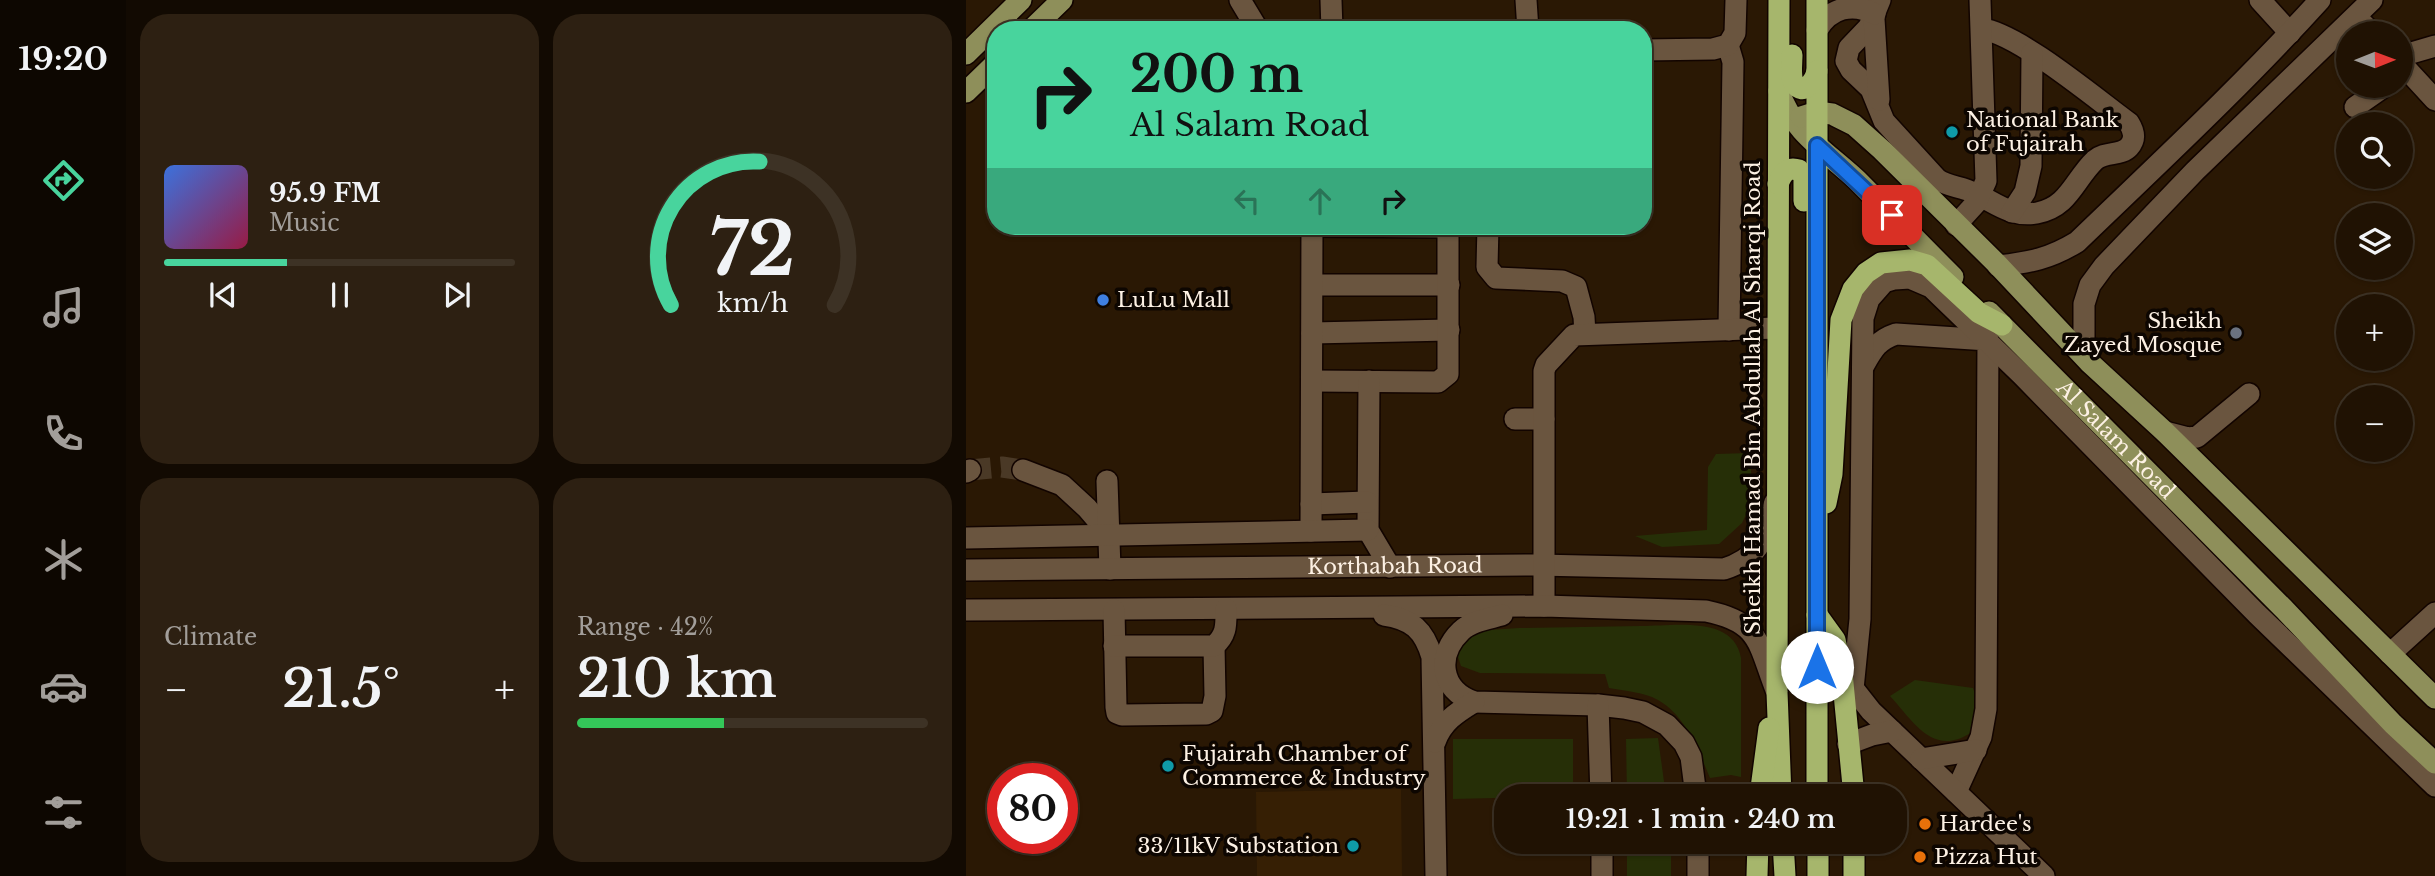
<!DOCTYPE html>
<html lang="en">
<head>
<meta charset="utf-8">
<style>
  :root { --surface:#201203; --page:#2d2012; --text:#f1f3f6; --muted:#a29e9a; --line:#3d3225; --accent:#48d49d }
  body { margin:0; font-family:"Libre Baskerville",serif; background:var(--page); color:var(--text); height:100vh; display:flex; flex-direction:column; font-size:26px; white-space:nowrap }
  * { box-sizing:border-box; margin:0 }
  p { font-size:23px; color:var(--muted) }
  .icon { flex:none; width:38px; height:38px; fill:none; stroke:currentColor; stroke-width:2; stroke-linecap:round; stroke-linejoin:round }
  .map { position:relative; flex:1; overflow:hidden }
  .sheet { display:flex; flex-direction:column; gap:14px; padding:14px; background:#120a02; width:840px }
  .sheet>* { flex:none }
  .guide { position:absolute; left:21px; top:21px; width:665px; height:214px; border-radius:28px; box-shadow:0 2px 5px #0004,0 0 0 2px var(--line); background:#48d49d; color:#111; overflow:hidden }
  .needle { width:46px; rotate:89deg }
  .fabs { position:absolute; left:1370px; top:21px; display:grid; gap:14px }
  .fabs a { display:grid; place-items:center; width:77px; height:77px; border-radius:50%; background:var(--surface); box-shadow:0 2px 5px #0004,0 0 0 2px var(--line); font-size:35px }
  .speed { position:absolute; left:21px; top:763px; display:flex; gap:14px; font-size:35px; font-weight:700; text-align:center }
  .speed>* { display:grid; place-content:center; width:91px; height:91px; border-radius:50%; background:var(--surface); box-shadow:0 2px 5px #0004,0 0 0 2px var(--line); line-height:1 }
  .speed .limit { border:10px solid #d22; background:#fff; color:#111 }
  .pin { position:absolute; display:grid; place-items:center; width:60px; height:60px; color:#fff; margin:-30px; border-radius:14px; box-shadow:0 4px 10px #0006 }
  .me { position:absolute; width:77px; margin:-38px; rotate:0deg; stroke-linejoin:round; filter:drop-shadow(0 0 5px #0008) }
  .turn { display:flex; align-items:center; gap:24px; height:147px; padding:0 28px; font-size:32px }
  .turn .icon { width:91px; height:91px; stroke-width:2.5 }
  .turn b { display:block; font-size:49px; line-height:60px }
  .lanes { display:flex; align-items:center; height:66px; padding:0 28px; background:#0003; justify-content:center; gap:35px; direction:ltr }
  .lanes .off { opacity:.35 }
  .big { font-size:52px; font-weight:600; line-height:1.1 }
  .sheet .widget { flex:1; display:flex; flex-direction:column; justify-content:center; gap:10px; min-width:0; padding:0 24px; border-radius:28px; background:var(--page) }
  .sheet .dial { align-items:center; gap:0 }
  .dial svg { height:182px; overflow:visible; fill:none; stroke:var(--line); stroke-width:7; stroke-linecap:round; text-anchor:middle }
  .dial text { fill:var(--text); stroke:none }
  .song { display:flex; align-items:center; gap:21px }
  .cover { width:84px; height:84px; border-radius:10px; background:linear-gradient(135deg,hsl(220 70% 55%),hsl(340 70% 35%)) }
  .played { height:7px; border-radius:4px; background:linear-gradient(90deg,var(--accent) 35%,var(--line) 35%) }
  .keys { display:flex; justify-content:space-around; direction:ltr }
  .heat { display:flex; justify-content:space-between; align-items:center; font-size:38px; direction:ltr }
  .charge { height:10px; border-radius:5px; background:linear-gradient(90deg,#34c759 42%,var(--line) 0) }
  .sheet .tiles { flex:1; display:grid; gap:14px; grid-template-columns:repeat(2,1fr) }
  .trip { position:absolute; left:528px; top:784px; width:413px; height:70px; border-radius:28px; background:var(--surface); box-shadow:0 2px 5px #0004,0 0 0 2px var(--line); font-weight:600; line-height:70px; text-align:center }
  main { display:flex; flex:1; min-height:0 }
  .menu { display:flex; flex-direction:column; width:126px; justify-content:space-around; align-items:center; background:#0d0701; color:var(--muted) }
  .menu .icon { width:49px; height:49px }
  .menu .active { color:var(--accent) }
  .menu b { font-size:32px; color:var(--text) }
  .map>svg:first-child { display:block }
</style>
</head>
<body>
<main>
<nav class="menu">
<b>19:20</b>
<svg class="icon active" aria-label="directions" viewBox="0 0 24 24"><path d="M12 3l9 9-9 9-9-9zM9 14v-3h6M13 9l2 2-2 2"/></svg>
<svg class="icon" aria-label="music" viewBox="0 0 24 24"><path d="M9 18V5l10-2v13"/><circle cx="6" cy="18" r="3"/><circle cx="16" cy="16" r="3"/></svg>
<svg class="icon" aria-label="phone" viewBox="0 0 24 24"><path d="M5 4h4l2 5-3 2q2 4 5 5l2-3 5 2v4C11 20 4 13 5 4z"/></svg>
<svg class="icon" aria-label="climate" viewBox="0 0 24 24"><path d="M12 3v18M4 7l16 10M4 17L20 7"/></svg>
<svg class="icon" aria-label="car" viewBox="0 0 24 24"><path d="M5 17H2v-5l4-1 3-4h7l3 4 3 1v5h-3M9 17h6M6 11h13"/><circle cx="7" cy="17" r="2"/><circle cx="17" cy="17" r="2"/></svg>
<svg class="icon" aria-label="filters" viewBox="0 0 24 24"><path d="M4 7h16M4 17h16"/><circle cx="9" cy="7" r="2"/><circle cx="15" cy="17" r="2"/></svg>
</nav>
<section class="sheet">
<div class="tiles">
<div class="widget">
<div class="song"><i class="cover"></i><div><b>95.9 FM</b><p>Music</p></div></div>
<div class="played"></div>
<div class="keys"><svg class="icon" aria-label="previous" viewBox="0 0 24 24"><path d="M18 5L8 12l10 7zM5 5v14"/></svg><svg class="icon" aria-label="pause" viewBox="0 0 24 24"><path d="M8 5v14M16 5v14"/></svg><svg class="icon" aria-label="next" viewBox="0 0 24 24"><path d="M6 5l10 7-10 7zM19 5v14"/></svg></div>
</div>
<div class="widget dial"><svg viewBox="0 0 100 80">
<path d="M14 69A42 42 0 1 1 86 69"/>
<path d="M14 69A42 42 0 0 1 53 6" stroke="#48d49d"/>
<text x="50" y="56" font-size="32" font-weight="700">72</text>
<text x="50" y="72" font-size="11">km/h</text>
</svg></div>
<div class="widget"><p>Climate</p>
<div class="heat"><a>−</a><b class="big">21.5°</b><a>+</a></div>
</div>
<div class="widget"><p>Range · 42%</p><b class="big">210 km</b><div class="charge"></div></div>
</div>
</section>
<div class="map">
<svg width="1469" height="876" viewBox="0 0 1469 876">
  <rect width="100%" height="100%" fill="#2a1804"/>
  <path fill="#361f04" d="M435,789L436,876H291L290,792Z"/>
  <g fill="#262f07">
    <path d="M783,453L788,498L776,523L753,544L696,547L669,536L741,530L742,467L750,454Z"/>
    <path d="M675,626C708,626 768,615 775,658V777L765,775L744,778C732,750 720,716 692,700C678,692 659,691 643,688L639,674L514,673L495,666L491,654L493,638L508,631L553,628Z"/>
    <path d="M949,680L1007,688L1012,703L1006,732C967,758 948,722 924,696Z"/>
    <path d="M692,738L700,796H661L660,739Z"/>
    <path d="M487,739H607V796L487,799Z"/>
    <rect x="661" y="842" width="44" height="34"/>
  </g>
  <g fill="none" stroke-linecap="round" stroke-linejoin="round">
    <path stroke="#4a3926" stroke-width="21" stroke-dasharray="21 10" stroke-linecap="butt" d="M4,470L36,467L57,470"/>
    <defs>
      <g id="minor">
        <path d="M274,0L292,30"/>
        <path d="M365,0L366,30"/>
        <path d="M560,0L562,30"/>
        <path d="M914,0L903,27L883,48L880,61L885,70L905,89L918,121L971,179C981,186 990,186 1001,190C1026,199 1042,218 1071,213C1103,207 1108,180 1129,160C1139,151 1155,156 1163,147C1170,139 1168,131 1163,123C1130,99 1053,34 1016,29"/>
        <path d="M1294,0L1324,33"/>
        <path d="M1390,17L1406,33"/>
        <path d="M908,19L913,100"/>
        <path d="M851,30C864,8 886,2 909,14"/>
        <path d="M762,45L767,62L763,330"/>
        <path d="M677,50L747,49L762,45L769,33L770,0"/>
        <path d="M1435,56L1469,46"/>
        <path d="M1435,63L1469,100"/>
        <path d="M1389,107L1419,86"/>
        <path d="M1046,212L1059,192L1065,166L1066,53"/>
        <path d="M990,225L1010,203L1020,181L1014,0"/>
        <path d="M346,226L482,227"/>
        <path d="M522,226L521,267L530,278L596,281L610,287L618,317L619,334"/>
        <path d="M1032,266C1065,262 1083,259 1111,242C1193,163 1277,85 1354,0"/>
        <path d="M347,285H483"/>
        <path d="M346,333L483,330"/>
        <path d="M1124,363L1118,339V304L1124,285L1138,266L1229,171L1406,0"/>
        <path d="M898,365C907,349 912,340 930,334L1022,340L1020,709L1015,737L990,792"/>
        <path d="M346,381L472,382L482,374V226"/>
        <path d="M403,381L402,530L424,567"/>
        <path d="M549,419H578"/>
        <path d="M1199,432L1222,438L1231,437L1283,394"/>
        <path d="M57,470L96,485L121,508L144,535"/>
        <path d="M0,472L4,470"/>
        <path d="M141,481L144,569"/>
        <path d="M345,504L401,502"/>
        <path d="M345,531L346,226"/>
        <path d="M0,538L402,530"/>
        <path id="s1" d="M0,570L571,565L758,569C796,557 798,536 809,502"/>
        <path d="M578,606V371L580,365L608,335L810,328"/>
        <path d="M0,610L578,606L740,611C795,622 792,644 810,690"/>
        <path d="M148,610L150,707L151,713L156,715L240,714L246,711L249,696L248,646"/>
        <path d="M418,615C446,619 458,630 466,657L470,876"/>
        <path d="M536,615C522,619 505,621 495,631C470,655 474,690 508,702L632,705L658,708L677,712L701,725L718,743L725,757L730,796"/>
        <path d="M148,646H248C261,635 260,625 260,609"/>
        <path d="M1424,654L1469,613"/>
        <path d="M879,678L905,711L1078,876"/>
        <path d="M887,689L894,619L897,318L903,299L918,282L928,279L944,278L965,287L1055,374L1291,614L1469,786"/>
        <path d="M632,705L635,796"/>
        <path d="M469,742C476,722 490,713 508,702"/>
        <path d="M882,744L906,735L926,731"/>
        <path d="M955,759L1010,750"/>
        <path d="M761,796H773"/>
        <path d="M636,842V876"/>
        <path d="M732,842V876"/>
      </g>
      <g id="major">
        <path d="M65,30L96,0"/>
        <path d="M0,54L55,0"/>
        <path d="M813,91C826,132 861,152 891,180C923,212 955,245 987,277"/>
        <path d="M0,92L30,63"/>
        <path d="M835,117L851,112L866,114L888,125L916,150L1030,263L1124,363L1199,432L1469,698"/>
        <path id="s2" d="M1023,312L1318,609L1427,724L1469,763"/>
      </g>
      <g id="highway">
        <path d="M813,0L811,692L815,796"/>
        <path d="M851,0V796"/>
        <path d="M826,55C826,62 824,77 828,83C838,98 849,80 851,71"/>
        <path d="M812,184C816,174 821,166 833,170L838,177V201"/>
        <path d="M860,503L866,474L875,320L887,289L900,273L915,263L944,260L961,265L1013,313L1036,325"/>
        <path d="M851,615L869,640L876,673L888,796"/>
        <path d="M794,796L803,728"/>
        <path d="M817,842L819,876"/>
        <path d="M852,842V876"/>
        <path d="M888,842V876"/>
        <path d="M791,876L792,842"/>
      </g>
    </defs>
    <use href="#minor" stroke="#120400" stroke-width="24"/>
    <use href="#major" stroke="#120400" stroke-width="24"/>
    <use href="#highway" stroke="#120400" stroke-width="24"/>
    <use href="#minor" stroke="#6a553f" stroke-width="21"/>
    <use href="#major" stroke="#8e8f5a" stroke-width="21"/>
    <use href="#highway" stroke="#a6b66c" stroke-width="21"/>
  </g>
  <g fill="none" stroke-linecap="round" stroke-linejoin="round">
    <defs>
      <path id="route" d="M851,667V145L926,215"/>
    </defs>
    <use href="#route" stroke="#114b97" stroke-width="18"/>
    <use href="#route" stroke="#1a73e8" stroke-width="12"/>
  </g>
  <g fill="#0f9aa8" stroke="#0d0601" stroke-width="2.5">
    <circle cx="986" cy="132" r="7"/>
    <circle cx="202" cy="766" r="7"/>
    <circle cx="387" cy="846" r="7"/>
  </g>
  <circle fill="#3f7fe0" stroke="#0d0601" stroke-width="2.5" cx="137" cy="300" r="7"/>
  <circle fill="#6b7280" stroke="#0d0601" stroke-width="2.5" cx="1270" cy="333" r="7"/>
  <g fill="#e8710a" stroke="#0d0601" stroke-width="2.5">
    <circle cx="959" cy="824" r="7"/>
    <circle cx="954" cy="857" r="7"/>
  </g>
  <g text-anchor="middle" stroke-width="7" stroke-linejoin="round" paint-order="stroke">
    <g font-size="21" fill="#fdf1e4" stroke="#0d0601" text-anchor="start">
      <text x="1000" y="127">National Bank<tspan x="1000" dy="24">of Fujairah</tspan></text>
      <text x="151" y="307">LuLu Mall</text>
      <text x="1256" y="328" text-anchor="end">Sheikh<tspan x="1256" dy="24">Zayed Mosque</tspan></text>
      <text x="216" y="761">Fujairah Chamber of<tspan x="216" dy="24">Commerce &amp; Industry</tspan></text>
      <text x="973" y="831">Hardee's</text>
      <text x="373" y="853" text-anchor="end">33/11kV Substation</text>
      <text x="968" y="864">Pizza Hut</text>
    </g>
    <g font-size="21" fill="#fdf1e4" stroke="#0d0601">
      <text transform="translate(787 398) rotate(-90)" y="7">Sheikh Hamad Bin Abdullah Al Sharqi Road</text>
      <text dy="7" stroke="none"><textPath href="#s2" startOffset="180">Al Salam Road</textPath></text>
      <text dy="7" stroke="none"><textPath href="#s1" startOffset="429">Korthabah Road</textPath></text>
    </g>
  </g>
</svg>
<div class="fabs">
<a><svg class="needle" viewBox="-14 -14 28 28"><path d="M0-13l5 13h-10z" fill="#e53935"/><path d="M0 13l5-13h-10z" fill="#a29e9a"/></svg></a>
<a><svg class="icon" aria-label="search" viewBox="0 0 24 24"><circle cx="10" cy="10" r="6"/><path d="M15 15l6 6"/></svg></a>
<a><svg class="icon" aria-label="layers" viewBox="0 0 24 24"><path d="M12 4l9 5-9 5-9-5zM3 14l9 5 9-5"/></svg></a>
<a>+</a>
<a>−</a>
</div>
<div class="speed"><div class="limit">80</div></div>
<div class="pin" style="left:926px;top:215px;background:#d93025"><svg class="icon" aria-label="arrive" viewBox="0 0 24 24"><path d="M6 21V4h12l-3 4 3 4H6"/></svg></div>
<svg class="me" style="left:851px;top:667px" viewBox="-20 -20 40 40"><circle r="19" fill="#fff"/><path d="M0-13L10 11 0 6-10 11z" fill="#1a73e8"/></svg>
<div class="trip">19:21 · 1 min · 240 m</div>
<div class="guide">
<div class="turn"><svg class="icon" aria-label="right" viewBox="0 0 24 24"><path d="M7 20v-9h11M14 6l5 5-5 5"/></svg><div><b>200 m</b>Al Salam Road</div></div>
<div class="lanes"><svg class="icon off" aria-label="left" viewBox="0 0 24 24"><path d="M17 20v-9H6M10 6l-5 5 5 5"/></svg><svg class="icon off" aria-label="ahead" viewBox="0 0 24 24"><path d="M12 20V5M6 11l6-6 6 6"/></svg><svg class="icon" aria-label="right" viewBox="0 0 24 24"><path d="M7 20v-9h11M14 6l5 5-5 5"/></svg></div>
</div>
</div>
</main>
</body>
</html>
